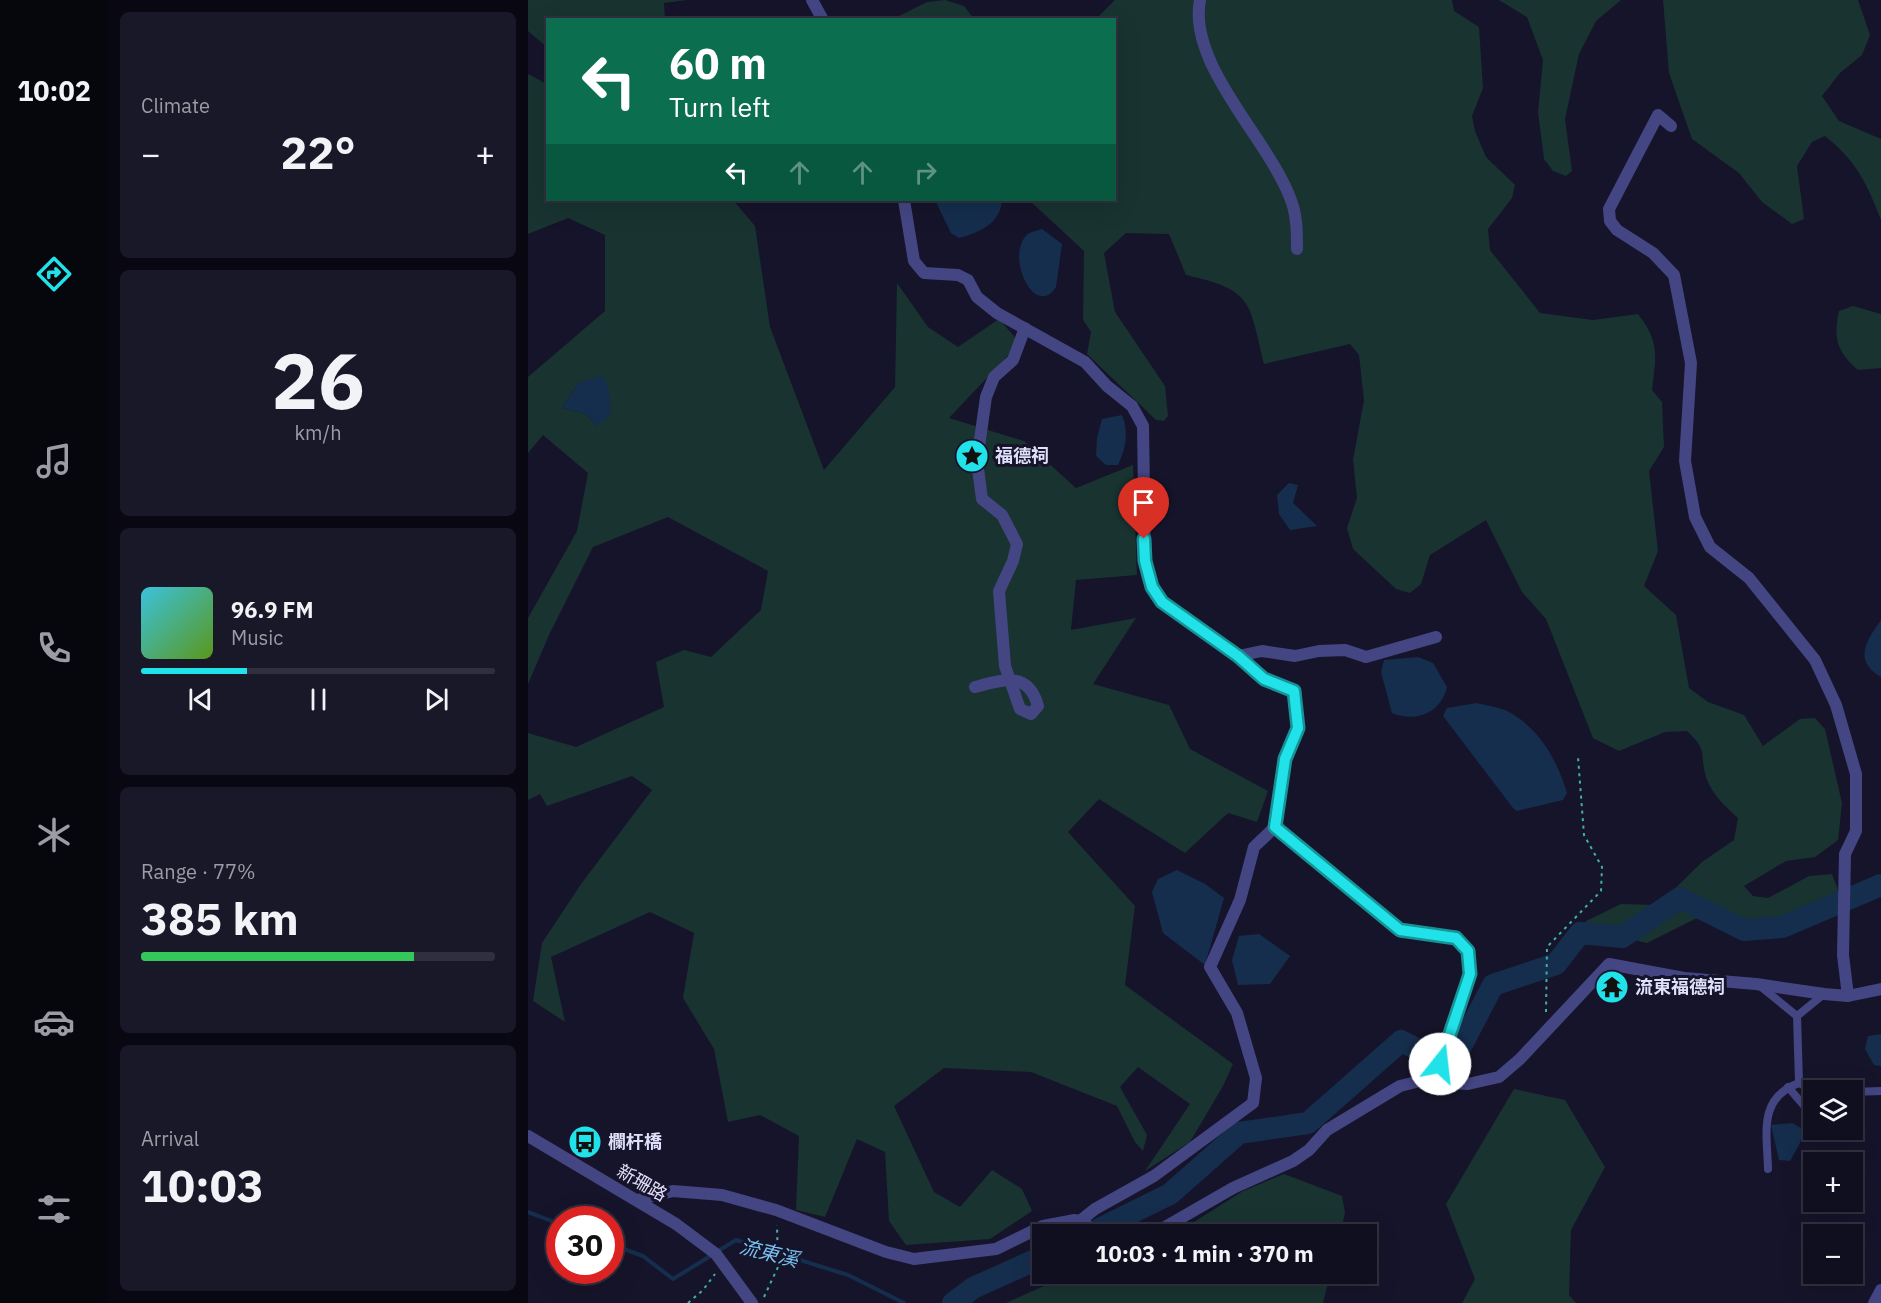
<!DOCTYPE html>
<html lang="en">
<head>
<meta charset="utf-8">
<style>
  :root { --surface:#100f20; --page:#191829; --text:#f1f3f6; --muted:#9c9ca5; --line:#302f3e; --accent:#20e2e8 }
  body { margin:0; font-family:"IBM Plex Sans","Noto Sans TC",sans-serif; background:var(--page); color:var(--text); height:100vh; display:flex; flex-direction:column; font-size:22px; white-space:nowrap }
  * { box-sizing:border-box; margin:0 }
  p { font-size:20px; color:var(--muted) }
  .icon { flex:none; width:33px; height:33px; fill:none; stroke:currentColor; stroke-width:2; stroke-linecap:round; stroke-linejoin:round }
  .map { position:relative; flex:1; overflow:hidden }
  .side { display:flex; flex-direction:column; gap:12px; padding:12px; background:#090812; width:420px }
  .side>* { flex:none }
  .hud { position:absolute; left:18px; top:18px; width:570px; height:183px; border-radius:0px; box-shadow:0 6px 24px #0002,0 0 0 2px var(--line); background:#0b6e4f; color:#fff; overflow:hidden }
  .fabs { position:absolute; left:1275px; top:1080px; display:grid; gap:12px }
  .fabs a { display:grid; place-items:center; width:60px; height:60px; border-radius:0px; background:var(--surface); box-shadow:0 6px 24px #0002,0 0 0 2px var(--line); font-size:30px }
  .speed { position:absolute; left:18px; top:1206px; display:flex; gap:12px; font-size:30px; font-weight:700; text-align:center }
  .speed>* { display:grid; place-content:center; width:78px; height:78px; border-radius:50%; background:var(--surface); box-shadow:0 6px 24px #0002,0 0 0 2px var(--line); line-height:1 }
  .speed .limit { border:9px solid #d22; background:#fff; color:#111 }
  .pin { position:absolute; display:grid; place-items:center; width:51px; height:51px; color:#fff; margin:-62px -26px; border-radius:50% 50% 50% 0; rotate:-45deg; box-shadow:0 0 6px #0007 }
  .pin .icon { rotate:45deg }
  .me { position:absolute; width:66px; margin:-33px; rotate:16deg; stroke-linejoin:round; filter:drop-shadow(0 0 4px #0008) }
  .turn { display:flex; align-items:center; gap:21px; height:126px; padding:0 24px; font-size:27px }
  .turn .icon { width:78px; height:78px; stroke-width:2.5 }
  .turn b { display:block; font-size:42px; line-height:51px }
  .lanes { display:flex; align-items:center; height:57px; padding:0 24px; background:#0003; justify-content:center; gap:30px; direction:ltr }
  .lanes .off { opacity:.35 }
  .big { font-size:45px; font-weight:800; line-height:1.1 }
  .side .card { flex:1; display:flex; flex-direction:column; justify-content:center; gap:9px; min-width:0; padding:0 21px; border-radius:9px; background:var(--page) }
  .side .dial { align-items:center; gap:0 }
  .dial b { font-size:78px; line-height:1 }
  .song { display:flex; align-items:center; gap:18px }
  .cover { width:72px; height:72px; border-radius:9px; background:linear-gradient(135deg,hsl(190 70% 55%),hsl(90 70% 35%)) }
  .played { height:6px; border-radius:3px; background:linear-gradient(90deg,var(--accent) 30%,var(--line) 30%) }
  .keys { display:flex; justify-content:space-around; direction:ltr }
  .heat { display:flex; justify-content:space-between; align-items:center; font-size:33px; direction:ltr }
  .charge { height:9px; border-radius:4px; background:linear-gradient(90deg,#34c759 77%,var(--line) 0) }
  .trip { position:absolute; left:504px; top:1224px; width:345px; height:60px; border-radius:0px; background:var(--surface); box-shadow:0 6px 24px #0002,0 0 0 2px var(--line); font-weight:800; line-height:60px; text-align:center }
  main { display:flex; flex:1; min-height:0 }
  .tab-bar { display:flex; flex-direction:column; width:108px; justify-content:space-around; align-items:center; background:#06060d; color:var(--muted) }
  .tab-bar .icon { width:42px; height:42px }
  .tab-bar .current { color:var(--accent) }
  .tab-bar b { font-size:27px; color:var(--text) }
  .map>svg:first-child { display:block }
</style>
</head>
<body>
<main>
<nav class="tab-bar">
<b>10:02</b>
<svg class="icon current" aria-label="directions" viewBox="0 0 24 24"><path d="M12 3l9 9-9 9-9-9zM9 14v-3h6M13 9l2 2-2 2"/></svg>
<svg class="icon" aria-label="music" viewBox="0 0 24 24"><path d="M9 18V5l10-2v13"/><circle cx="6" cy="18" r="3"/><circle cx="16" cy="16" r="3"/></svg>
<svg class="icon" aria-label="phone" viewBox="0 0 24 24"><path d="M5 4h4l2 5-3 2q2 4 5 5l2-3 5 2v4C11 20 4 13 5 4z"/></svg>
<svg class="icon" aria-label="climate" viewBox="0 0 24 24"><path d="M12 3v18M4 7l16 10M4 17L20 7"/></svg>
<svg class="icon" aria-label="car" viewBox="0 0 24 24"><path d="M5 17H2v-5l4-1 3-4h7l3 4 3 1v5h-3M9 17h6M6 11h13"/><circle cx="7" cy="17" r="2"/><circle cx="17" cy="17" r="2"/></svg>
<svg class="icon" aria-label="filters" viewBox="0 0 24 24"><path d="M4 7h16M4 17h16"/><circle cx="9" cy="7" r="2"/><circle cx="15" cy="17" r="2"/></svg>
</nav>
<section class="side">
<div class="card"><p>Climate</p>
<div class="heat"><a>−</a><b class="big">22°</b><a>+</a></div>
</div>
<div class="card dial"><b>26</b><p>km/h</p></div>
<div class="card">
<div class="song"><i class="cover"></i><div><b>96.9 FM</b><p>Music</p></div></div>
<div class="played"></div>
<div class="keys"><svg class="icon" aria-label="previous" viewBox="0 0 24 24"><path d="M18 5L8 12l10 7zM5 5v14"/></svg><svg class="icon" aria-label="pause" viewBox="0 0 24 24"><path d="M8 5v14M16 5v14"/></svg><svg class="icon" aria-label="next" viewBox="0 0 24 24"><path d="M6 5l10 7-10 7zM19 5v14"/></svg></div>
</div>
<div class="card"><p>Range · 77%</p><b class="big">385 km</b><div class="charge"></div></div>
<div class="card"><p>Arrival</p><b class="big">10:03</b></div>
</section>
<div class="map">
<svg width="1353" height="1303" viewBox="0 0 1353 1303">
  <rect width="100%" height="100%" fill="#16142a"/>
  <g fill="#183330" fill-rule="evenodd">
    <path d="M0,0H159L136,3L137,19L20,20L19,47L0,31Z"/>
    <path d="M417,0L436,6L446,19H365L399,2Z"/>
    <path d="M587,0H924L926,11L951,27L955,88L944,116L947,131L958,157L987,185L984,198L960,229L962,250L1012,313L1065,320L1110,314C1132,342 1128,357 1124,390L1134,402L1136,447L1121,471L1130,551L1116,586L1148,615L1161,688L1180,702L1216,715L1235,746L1272,719L1287,718L1297,729L1314,803L1310,840L1287,857L1258,861L1216,886L1225,896L1240,898L1281,876L1304,874L1312,895L1290,913L1220,937L1185,910L1119,943L1059,929L1058,921L1093,904L1130,905L1174,862L1206,840L1210,818C1197,806 1184,795 1178,777C1171,752 1181,752 1159,731L1137,732L1091,751L1065,738L1018,619L994,592L958,520L902,555L893,584L882,593L868,589L825,549L819,528L829,498L825,460L836,400L831,355L822,344L736,364C721,301 725,290 658,275L641,234L598,233L576,253L587,312L637,386L640,416L636,421L628,420L559,354L563,332L555,320L556,251L501,200H586V20L568,19Z"/>
    <path d="M971,0H1093L1068,21L1051,54L1037,119L1044,171L1038,176L1025,171L1016,159L1010,112L1015,60L999,17Z"/>
    <path d="M1135,0H1330L1342,35L1334,55L1312,73L1294,96L1311,121L1353,139V220C1339,183 1328,161 1297,136L1284,142L1269,166L1276,219L1264,224L1234,202L1211,173L1164,139L1141,73Z"/>
    <path d="M0,74L19,84L20,200H205L227,226L242,327L296,470L367,387L369,283L400,327L430,347L471,319L492,343L421,418L496,441L548,488L605,465L609,575L548,580L543,630L608,618L565,684L641,705L662,749L740,791L729,822L700,813L657,853L571,799L540,832L607,906L597,985L705,1064L695,1086L662,1142L617,1171L662,1104L610,1067L592,1087L619,1135L615,1151L607,1142L589,1106L503,1072L416,1068L366,1106L406,1192L432,1207L464,1170L494,1189L504,1211L462,1239L378,1245L361,1221L357,1152L329,1139L297,1217L268,1210L271,1136L232,1115L200,1122L186,1049L155,998L166,933L122,912L23,957L37,1022L5,1001L14,943L53,884L124,790L104,776L19,806L12,794L0,800V733L48,747L136,707L128,662L156,650L183,657L233,610L240,571L140,517L65,547L21,635L0,684V618L49,531L60,473L15,435L0,453V377L77,311V235L40,218L0,234ZM51,382L69,426L58,414L34,408Z"/>
    <path d="M1325,306L1353,314V368L1330,370C1309,352 1305,338 1311,311Z"/>
    <path d="M986,1089L1037,1100L1077,1167L1043,1230L1041,1295L1048,1303H934L947,1279L918,1204Z"/>
    <path d="M756,1174L814,1196L817,1213L812,1234H647L715,1191Z"/>
    <path d="M543,1274H802L795,1303H478Z"/>
  </g>
  <g fill="#152e4d">
    <path d="M407,200H474C472,224 452,232 431,238L423,233Z"/>
    <path d="M514,229L534,244L528,287C506,321 476,253 500,234C503,232 510,230 514,229Z"/>
    <path d="M75,376L81,390L83,414L69,426L58,414L34,408L51,382Z"/>
    <path d="M594,415C601,433 598,447 590,465H578L568,456L569,438L574,419Z"/>
    <path d="M761,483L770,485L765,503L789,526L762,530L751,514L749,495Z"/>
    <path d="M1353,620V677C1325,661 1338,641 1353,620Z"/>
    <path d="M890,657L905,663L919,687C913,713 887,723 864,713L853,672L856,660Z"/>
    <path d="M949,703C959,706 972,707 981,712C1012,729 1029,760 1039,793L1035,800L989,811L985,808L915,716L919,708Z"/>
    <path d="M649,870L677,884L696,898L677,965L635,933L624,892L630,879Z"/>
    <path d="M731,934L762,956L742,984L710,985L704,960L711,936Z"/>
    <path d="M1353,1034V1066L1346,1065L1337,1049L1340,1036Z"/>
    <path d="M1264,1123L1275,1129L1272,1143L1262,1161L1251,1160L1243,1125Z"/>
  </g>
  <g fill="none" stroke-linecap="round" stroke-linejoin="round">
    <g stroke="#152e4d" stroke-width="4">
      <path d="M0,1212L32,1224"/>
      <path d="M82,1244L115,1256L145,1279L184,1255"/>
      <path d="M190,1251L208,1240L320,1275L376,1303"/>
    </g>
    <g stroke="#152e4d" stroke-width="22">
      <path d="M561,1234L642,1194L711,1133L780,1123L873,1041L905,1057L929,1054L965,985L1028,964L1052,933L1094,937L1152,898L1216,930L1254,927L1353,885"/>
      <path d="M425,1303L445,1288L514,1257"/>
    </g>
  </g>
  <path fill="#272249" stroke="#3e3672" stroke-width="1.5" d="M1086,979L1093,989L1083,995L1076,985Z"/>
  <g fill="none" stroke-linecap="round" stroke-linejoin="round">
    <g stroke="#3eb2a3" stroke-width="2" stroke-dasharray="3 4.5" stroke-linecap="butt">
      <path d="M1018,1012L1019,947L1073,891L1074,867L1056,835L1050,757"/>
      <path d="M236,1297L250,1267L249,1225"/>
      <path d="M160,1303L175,1290L187,1274"/>
    </g>
    <g stroke="#444684" stroke-width="8">
      <path d="M1232,986L1269,1016"/>
      <path d="M1271,1083L1287,1090"/>
      <path d="M1260,1087L1278,1108L1286,1123"/>
      <path d="M1324,1092L1353,1091"/>
      <path d="M1289,1130V1131"/>
      <path d="M1240,1169C1239,1132 1230,1098 1271,1083L1269,1016L1296,994"/>
    </g>
    <g stroke="#444684" stroke-width="12">
      <path d="M284,0L295,20"/>
      <path d="M672,0C659,66 744,142 764,203C769,218 769,234 769,249"/>
      <path d="M1143,126L1130,115L1081,209L1082,221L1089,230L1125,253L1146,275L1163,363L1157,461L1167,517L1182,547L1221,578L1287,660L1308,705L1328,774V831L1317,854L1315,955L1320,996"/>
      <path d="M376,200L386,261L396,273L430,275L440,280L449,297L469,313L557,362L579,386L604,406L615,426L617,561L624,587L635,602L710,656L736,679L766,691L770,728L757,759L747,827L726,847L712,900L682,967L709,1013L728,1078L725,1103L626,1176L567,1209L552,1221"/>
      <path d="M710,656L734,651L767,656L791,651L817,650L838,657L908,637"/>
      <path d="M447,687C474,680 500,670 510,706L503,714L492,709L477,666L471,591L485,561L489,544L474,515L454,499L449,461L458,397L466,377L485,360L497,328"/>
      <path d="M747,827L872,930L928,937L940,951L942,974L916,1046L907,1081"/>
      <path d="M109,1200L145,1191L194,1195L248,1210L358,1252L386,1259L468,1249L515,1226L547,1220L556,1222L567,1234"/>
      <path d="M625,1234L705,1188L765,1161L781,1150L799,1130L872,1086L892,1081L940,1084L971,1077L992,1059L1081,964L1156,978L1228,984L1296,994L1320,996L1353,989"/>
      <path d="M1346,1303L1353,1290"/>
    </g>
    <path stroke="#444684" stroke-width="12" d="M0,1136L148,1224L188,1254L224,1303"/>
  </g>
  <g fill="none" stroke-linecap="round" stroke-linejoin="round">
    <defs>
      <path id="route" d="M616,539L617,561L624,587L634,602L710,656L736,679L766,691L770,728L757,759L747,827L872,930L928,938L940,951L942,974L912,1064"/>
    </defs>
    <use href="#route" stroke="#159397" stroke-width="15"/>
    <use href="#route" stroke="#20e2e8" stroke-width="10"/>
  </g>
  <defs>
    <symbol id="sight-disc" viewBox="-11 -11 22 22"><circle r="9.5" fill="#20e2e8" stroke="#16142a"/><path d="M0-6L1.8-2.2L6-1.7L2.9 1.2L3.7 5.4L0 3.3L-3.7 5.4L-2.9 1.2L-6-1.7L-1.8-2.2Z" fill="#111"/></symbol>
    <symbol id="temple-disc" viewBox="-11 -11 22 22"><circle r="9.5" fill="#20e2e8" stroke="#16142a"/><path d="M0-6L5-2H3V0L6.5 2.5H4V6H1.5V3h-3V6H-4V2.5H-6.5L-3 0V-2H-5Z" fill="#111"/></symbol>
    <symbol id="bus-disc" viewBox="-11 -11 22 22"><circle r="9.5" fill="#20e2e8" stroke="#16142a"/><path d="M-5-6H5V4H4V6H2V4H-2V6H-4V4H-5ZM-3.5-4V0h7V-4ZM-3.5 1.2v1.5H-2V1.2ZM2 1.2v1.5H3.5V1.2Z" fill="#111"/></symbol>
  </defs>
  <g fill-rule="evenodd">
    <use href="#sight-disc" x="425" y="437" width="38" height="38"/>
    <use href="#temple-disc" x="1065" y="968" width="38" height="38"/>
    <use href="#bus-disc" x="38" y="1123" width="38" height="38"/>
  </g>
  <g text-anchor="middle" stroke-width="6" stroke-linejoin="round" paint-order="stroke">
    <g font-size="18" font-weight="bold" fill="#e1e0fc" stroke="#16142a" text-anchor="start">
      <text x="467" y="462">福德祠</text>
      <text x="1107" y="993">流東福德祠</text>
      <text x="80" y="1148">欄杆橋</text>
    </g>
    <g font-size="18" fill="#e1e0fc" stroke="#16142a">
      <text transform="translate(114 1183) rotate(30)" y="6">新珊路</text>
    </g>
    <g font-size="20" font-style="italic" fill="#78c2f1" stroke="#16142a">
      <text transform="translate(241 1253) rotate(14)" y="7">流東溪</text>
    </g>
  </g>
</svg>
<div class="fabs">
<a><svg class="icon" aria-label="layers" viewBox="0 0 24 24"><path d="M12 4l9 5-9 5-9-5zM3 14l9 5 9-5"/></svg></a>
<a>+</a>
<a>−</a>
</div>
<div class="speed"><div class="limit">30</div></div>
<div class="pin" style="left:616px;top:539px;background:#d93025"><svg class="icon" aria-label="arrive" viewBox="0 0 24 24"><path d="M6 21V4h12l-3 4 3 4H6"/></svg></div>
<svg class="me" style="left:912px;top:1064px" viewBox="-20 -20 40 40"><circle r="19" fill="#fff"/><path d="M0-13L10 11 0 6-10 11z" fill="#20e2e8"/></svg>
<div class="trip">10:03 · 1 min · 370 m</div>
<div class="hud">
<div class="turn"><svg class="icon" aria-label="left" viewBox="0 0 24 24"><path d="M17 20v-9H6M10 6l-5 5 5 5"/></svg><div><b>60 m</b>Turn left</div></div>
<div class="lanes"><svg class="icon" aria-label="left" viewBox="0 0 24 24"><path d="M17 20v-9H6M10 6l-5 5 5 5"/></svg><svg class="icon off" aria-label="ahead" viewBox="0 0 24 24"><path d="M12 20V5M6 11l6-6 6 6"/></svg><svg class="icon off" aria-label="ahead" viewBox="0 0 24 24"><path d="M12 20V5M6 11l6-6 6 6"/></svg><svg class="icon off" aria-label="right" viewBox="0 0 24 24"><path d="M7 20v-9h11M14 6l5 5-5 5"/></svg></div>
</div>
</div>
</main>
</body>
</html>
